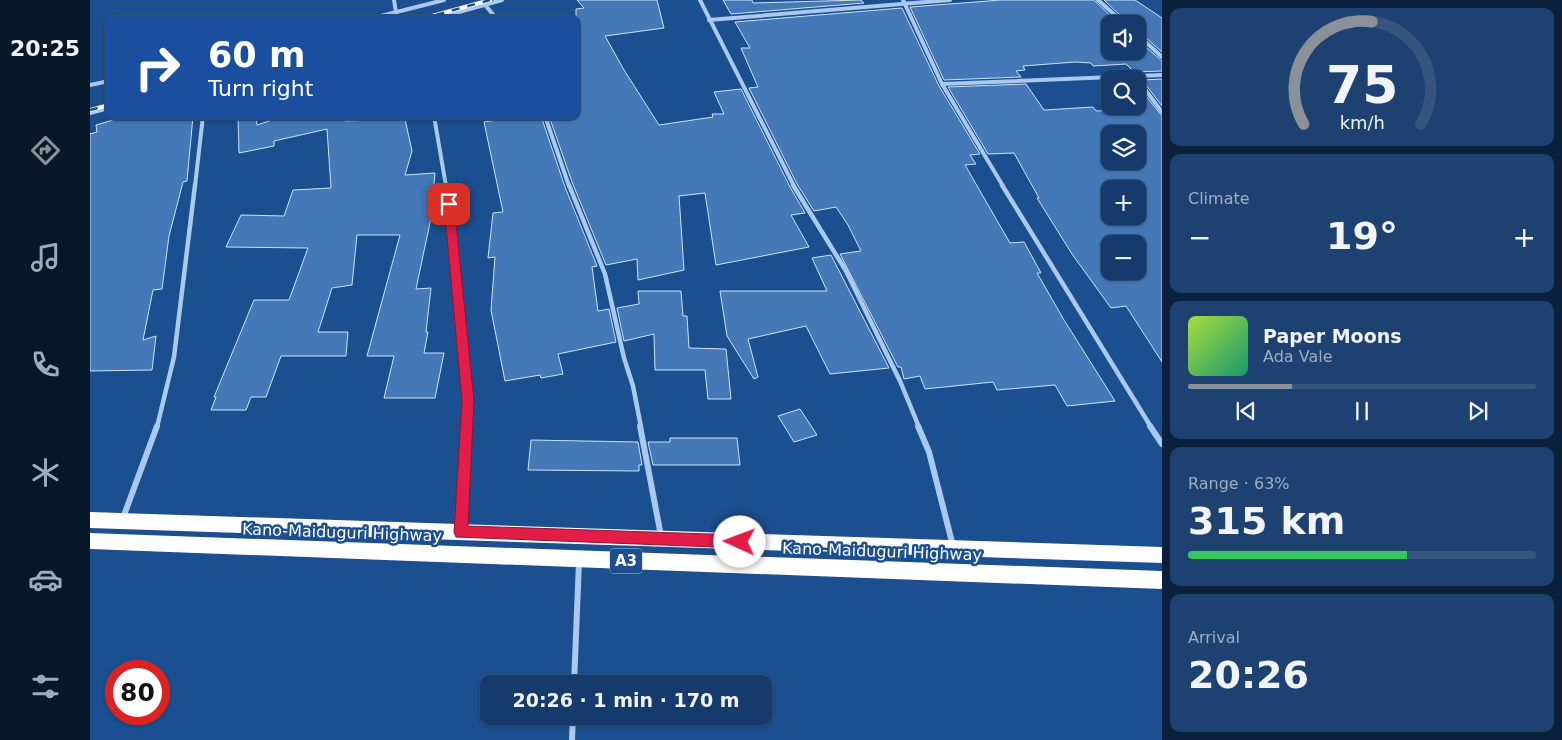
<!DOCTYPE html>
<html lang="en">
<head>
<meta charset="utf-8">
<style>
  :root { --surface:#143b6b; --page:#1d4271; --text:#f1f3f6; --muted:#9dadc1; --line:#33557e; --accent:#8c9099 }
  body { margin:0; font-family:"DejaVu Sans",sans-serif; background:var(--page); color:var(--text); height:100vh; display:flex; flex-direction:column; font-size:19px; white-space:nowrap }
  * { box-sizing:border-box; margin:0 }
  p { font-size:16px; color:var(--muted) }
  .icon { flex:none; width:28px; height:28px; fill:none; stroke:currentColor; stroke-width:2; stroke-linecap:round; stroke-linejoin:round }
  .map { position:relative; flex:1; overflow:hidden }
  .side { display:flex; flex-direction:column; gap:8px; padding:8px; background:#0b203b; width:400px }
  .side>* { flex:none }
  .banner { position:absolute; left:15px; top:15px; width:475px; height:105px; border-radius:10px; box-shadow:0 1px 4px #0004,0 0 0 1px var(--line); background:#1a4fa0; color:#fff; overflow:hidden }
  .buttons { position:absolute; left:1011px; top:15px; display:grid; gap:10px }
  .buttons a { display:grid; place-items:center; width:45px; height:45px; border-radius:10px; background:var(--surface); box-shadow:0 1px 4px #0004,0 0 0 1px var(--line); font-size:25px }
  .speed { position:absolute; left:15px; top:660px; display:flex; gap:10px; font-size:25px; font-weight:700; text-align:center }
  .speed>* { display:grid; place-content:center; width:65px; height:65px; border-radius:50%; background:var(--surface); box-shadow:0 1px 4px #0004,0 0 0 1px var(--line); line-height:1 }
  .speed .limit { border:8px solid #d22; background:#fff; color:#111 }
  .pin { position:absolute; display:grid; place-items:center; width:42px; height:42px; color:#fff; margin:-21px; border-radius:10px; box-shadow:0 2px 8px #0006 }
  .me { position:absolute; width:55px; margin:-28px; rotate:272deg; stroke-linejoin:round; filter:drop-shadow(0 0 4px #0008) }
  .turn { display:flex; align-items:center; gap:18px; height:105px; padding:0 20px; font-size:22px }
  .turn .icon { width:65px; height:65px; stroke-width:2.5 }
  .turn b { display:block; font-size:35px; line-height:42px }
  .big { font-size:38px; font-weight:600; line-height:1.1 }
  .side .tile { flex:1; display:flex; flex-direction:column; justify-content:center; gap:8px; min-width:0; padding:0 18px; border-radius:10px; background:var(--page) }
  .side .dial { align-items:center; gap:0 }
  .dial svg { height:130px; overflow:visible; fill:none; stroke:var(--line); stroke-width:7; stroke-linecap:round; text-anchor:middle }
  .dial text { fill:var(--text); stroke:none }
  .song { display:flex; align-items:center; gap:15px }
  .cover { width:60px; height:60px; border-radius:8px; background:linear-gradient(135deg,hsl(80 70% 55%),hsl(160 70% 35%)) }
  .played { height:5px; border-radius:2px; background:linear-gradient(90deg,var(--accent) 30%,var(--line) 30%) }
  .keys { display:flex; justify-content:space-around; direction:ltr }
  .heat { display:flex; justify-content:space-between; align-items:center; font-size:28px; direction:ltr }
  .charge { height:8px; border-radius:4px; background:linear-gradient(90deg,#34c759 63%,var(--line) 0) }
  .trip { position:absolute; left:390px; top:675px; width:292px; height:50px; border-radius:10px; background:var(--surface); box-shadow:0 1px 4px #0004,0 0 0 1px var(--line); font-weight:600; line-height:50px; text-align:center }
  main { display:flex; flex:1; min-height:0 }
  .dock { display:flex; flex-direction:column; width:90px; justify-content:space-around; align-items:center; background:#08182b; color:var(--muted) }
  .dock .icon { width:35px; height:35px }
  .dock .selected { color:var(--accent) }
  .dock b { font-size:22px; color:var(--text) }
  .map>svg:first-child { display:block }
</style>
</head>
<body>
<main>
<nav class="dock">
<b>20:25</b>
<svg class="icon selected" aria-label="directions" viewBox="0 0 24 24"><path d="M12 3l9 9-9 9-9-9zM9 14v-3h6M13 9l2 2-2 2"/></svg>
<svg class="icon" aria-label="music" viewBox="0 0 24 24"><path d="M9 18V5l10-2v13"/><circle cx="6" cy="18" r="3"/><circle cx="16" cy="16" r="3"/></svg>
<svg class="icon" aria-label="phone" viewBox="0 0 24 24"><path d="M5 4h4l2 5-3 2q2 4 5 5l2-3 5 2v4C11 20 4 13 5 4z"/></svg>
<svg class="icon" aria-label="climate" viewBox="0 0 24 24"><path d="M12 3v18M4 7l16 10M4 17L20 7"/></svg>
<svg class="icon" aria-label="car" viewBox="0 0 24 24"><path d="M5 17H2v-5l4-1 3-4h7l3 4 3 1v5h-3M9 17h6M6 11h13"/><circle cx="7" cy="17" r="2"/><circle cx="17" cy="17" r="2"/></svg>
<svg class="icon" aria-label="filters" viewBox="0 0 24 24"><path d="M4 7h16M4 17h16"/><circle cx="9" cy="7" r="2"/><circle cx="15" cy="17" r="2"/></svg>
</nav>
<div class="map">
<svg width="1072" height="740" viewBox="0 0 1072 740">
  <rect width="100%" height="100%" fill="#1b4f8f"/>
  <g fill="#4478b7" stroke="#cfe3fa" fill-rule="evenodd">
    <path d="M487,0H567L574,28L515,36L534,70L569,125L623,117L622,114H634L624,92L651,89L700,187L715,213L701,215L719,247L626,265L615,193L589,196L594,270L548,280L547,259L516,265L482,182L459,116H486V9L494,8Z"/>
    <path d="M633,0H662L663,3L771,0L774,3L641,14Z"/>
    <path d="M911,0H1004L1029,24H1020V51H1048V40L1072,61V71L1044,72L1036,64L1003,66L1001,63L985,62L933,66L935,70L926,71L931,77L854,80L820,7Z"/>
    <path d="M1014,0H1045L1072,18V52L1048,31V24H1039Z"/>
    <path d="M812,8L849,86L890,154L880,155L886,164L875,165L920,243L934,242L951,273H947L974,320L1025,401L977,406L965,385L907,390L903,382L835,389L830,376L814,379L811,367H808L750,254L771,251L758,225L746,207L724,211L707,184L659,88L668,87L651,48H660L645,22Z"/>
    <path d="M1072,79V106L1052,80Z"/>
    <path d="M936,84L954,110L1003,107L1006,111L1048,109V86L1072,116V362L1036,306L1021,308L982,254L947,198H949L924,153L898,154L858,87ZM1020,134H1048V161H1020ZM1020,189H1048V216H1020ZM1020,244H1048V271H1020Z"/>
    <path d="M37,116H103L97,181L93,182L79,236L72,289L63,290L53,340L66,336L62,370L0,371V134L7,132L6,125Z"/>
    <path d="M148,116H166L167,125L194,116H255V121L315,119L322,151L315,175L345,173L341,218L326,289L341,288L336,332H338L334,353H354L345,398H294L304,356H277L310,235H267L262,285L242,288L228,332H258L256,356H191L176,397H161L156,410H121L126,397H124L164,300H199L218,248L136,247L151,215L194,216L203,190L241,188L237,129L184,141V146L149,153Z"/>
    <path d="M437,116H451L475,187L507,266L502,267L508,311L519,309L526,342L468,354L473,374L451,378L450,375L415,381L401,310L405,257L398,258L403,213L413,212L394,122Z"/>
    <path d="M741,255L799,368L740,374L716,326L658,339L668,377L664,379L637,336L630,291H737L722,258Z"/>
    <path d="M548,291H591L593,316H597L599,348L636,349L641,399H618L615,370H565L564,334L534,341L527,308L549,304Z"/>
    <path d="M710,409L727,435L704,442L688,416Z"/>
    <path d="M580,438H647L650,465H563L558,442H580Z"/>
    <path d="M441,440L548,442L552,465H549V471L438,470Z"/>
  </g>
  <g fill="none" stroke-linecap="round" stroke-linejoin="round">
    <g stroke="#a9c9ee" stroke-width="4">
      <path d="M304,0L306,12"/>
      <path d="M610,0L704,186"/>
      <path d="M813,0L852,84L913,186"/>
      <path d="M1008,0L1035,24"/>
      <path d="M395,5L407,19"/>
      <path d="M279,19L354,0"/>
      <path d="M344,19L412,0"/>
      <path d="M619,20L860,0"/>
      <path d="M1048,35L1072,57"/>
      <path d="M1048,80L1072,112"/>
      <path d="M852,84L1072,75"/>
      <path d="M0,85L19,81"/>
      <path d="M0,113L19,108"/>
      <path d="M344,116L356,186"/>
      <path d="M455,116L479,186"/>
      <path d="M105,186L113,116"/>
    </g>
    <g stroke="#a9c9ee" stroke-width="4.5">
      <path d="M356,185L362,221L378,400L377,427"/>
      <path d="M479,185L515,274L534,358L543,386L551,427"/>
      <path d="M703,185L756,271L810,381L829,427"/>
      <path d="M912,185L1061,427"/>
      <path d="M67,427L84,357L105,185"/>
    </g>
    <g stroke="#a9c9ee" stroke-width="6">
      <path d="M550,426L571,536"/>
      <path d="M828,426L839,452L863,546"/>
      <path d="M1060,426L1072,444"/>
      <path d="M33,518L67,426"/>
      <path d="M371,529L377,426"/>
      <path d="M484,684L489,562"/>
      <path d="M482,740L483,716"/>
    </g>
    <g fill="#fff" fill-rule="evenodd">
      <path d="M0,512L1072,547V563L0,528Z"/>
      <path d="M0,533L1072,571V589L0,549Z"/>
    </g>
    <defs>
      <g id="rail">
        <path d="M331,19L400,0"/>
        <path d="M0,110L19,105"/>
      </g>
    </defs>
    <use href="#rail" stroke="#fff" stroke-width="4"/>
    <use href="#rail" stroke="#1b4f8f" stroke-width="2.5" stroke-dasharray="8" stroke-linecap="butt"/>
  </g>
  <path fill="#e11d48" stroke="#92132f" d="M359,200L364,204L384,400L378,526L650,535L654,537L656,542L654,546L650,548L366,537L364,532L372,400L354,204Z"/>
  <g text-anchor="middle" stroke-width="5" stroke-linejoin="round" paint-order="stroke">
    <rect fill="#1b4f8f" stroke="#bbcadd" stroke-width="1" x="520" y="548.5" width="32" height="25" rx="4"/>
    <g font-size="15" font-weight="bold" fill="#fff">
      <text x="536" y="566">A3</text>
    </g>
    <g font-size="16" fill="#fff" stroke="#1b4f8f">
      <text transform="translate(252 532) rotate(2)" y="6">Kano-Maiduguri Highway</text>
      <text transform="translate(792 551) rotate(2)" y="6">Kano-Maiduguri Highway</text>
    </g>
  </g>
</svg>
<div class="buttons">
<a><svg class="icon" aria-label="sound" viewBox="0 0 24 24"><path d="M4 9h4l5-4v14l-5-4H4zM17 9q2 3 0 6"/></svg></a>
<a><svg class="icon" aria-label="search" viewBox="0 0 24 24"><circle cx="10" cy="10" r="6"/><path d="M15 15l6 6"/></svg></a>
<a><svg class="icon" aria-label="layers" viewBox="0 0 24 24"><path d="M12 4l9 5-9 5-9-5zM3 14l9 5 9-5"/></svg></a>
<a>+</a>
<a>−</a>
</div>
<div class="speed"><div class="limit">80</div></div>
<div class="pin" style="left:359px;top:204px;background:#d93025"><svg class="icon" aria-label="arrive" viewBox="0 0 24 24"><path d="M6 21V4h12l-3 4 3 4H6"/></svg></div>
<svg class="me" style="left:650px;top:542px" viewBox="-20 -20 40 40"><circle r="19" fill="#fff"/><path d="M0-13L10 11 0 6-10 11z" fill="#e11d48"/></svg>
<div class="trip">20:26 · 1 min · 170 m</div>
<div class="banner">
<div class="turn"><svg class="icon" aria-label="right" viewBox="0 0 24 24"><path d="M7 20v-9h11M14 6l5 5-5 5"/></svg><div><b>60 m</b>Turn right</div></div>
</div>
</div>
<section class="side">
<div class="tile dial"><svg viewBox="0 0 100 80">
<path d="M14 69A42 42 0 1 1 86 69"/>
<path d="M14 69A42 42 0 0 1 56 6" stroke="#8c9099"/>
<text x="50" y="56" font-size="32" font-weight="700">75</text>
<text x="50" y="72" font-size="11">km/h</text>
</svg></div>
<div class="tile"><p>Climate</p>
<div class="heat"><a>−</a><b class="big">19°</b><a>+</a></div>
</div>
<div class="tile">
<div class="song"><i class="cover"></i><div><b>Paper Moons</b><p>Ada Vale</p></div></div>
<div class="played"></div>
<div class="keys"><svg class="icon" aria-label="previous" viewBox="0 0 24 24"><path d="M18 5L8 12l10 7zM5 5v14"/></svg><svg class="icon" aria-label="pause" viewBox="0 0 24 24"><path d="M8 5v14M16 5v14"/></svg><svg class="icon" aria-label="next" viewBox="0 0 24 24"><path d="M6 5l10 7-10 7zM19 5v14"/></svg></div>
</div>
<div class="tile"><p>Range · 63%</p><b class="big">315 km</b><div class="charge"></div></div>
<div class="tile"><p>Arrival</p><b class="big">20:26</b></div>
</section>
</main>
</body>
</html>
